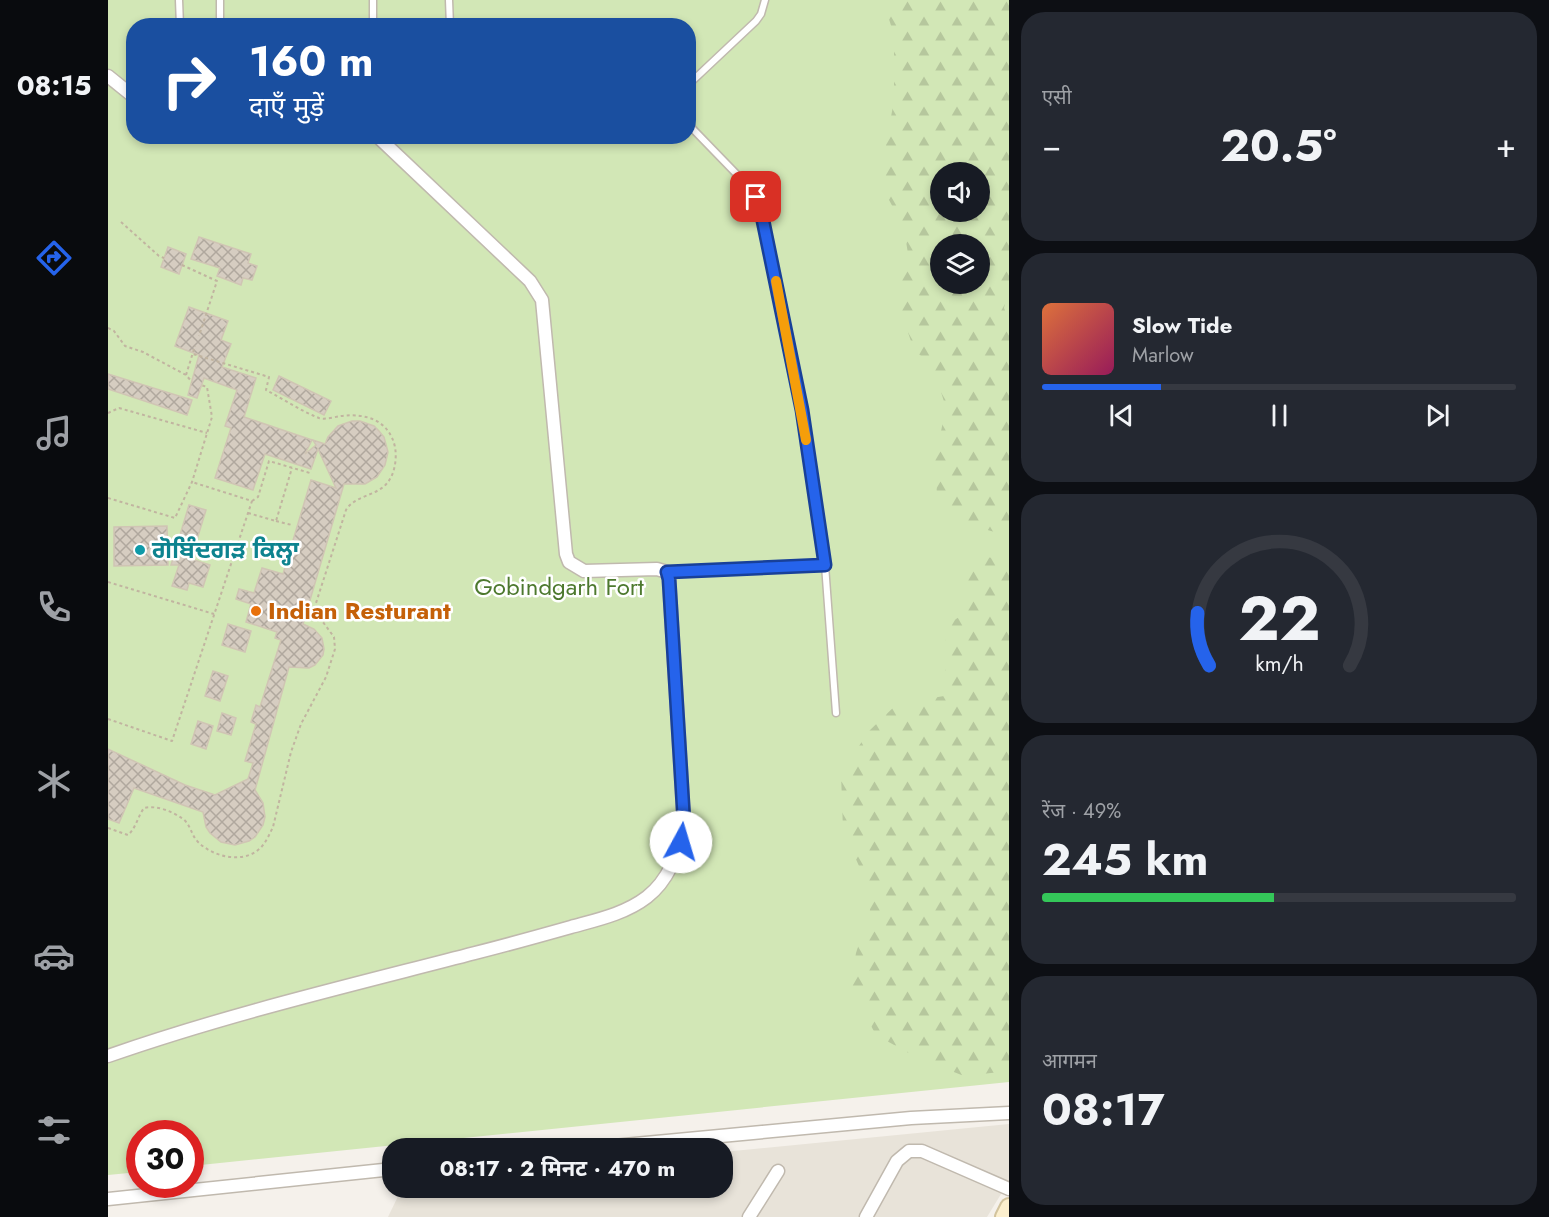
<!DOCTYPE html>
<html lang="hi">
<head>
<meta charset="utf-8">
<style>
  :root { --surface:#171b24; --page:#242831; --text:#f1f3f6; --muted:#9ea1a6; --line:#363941; --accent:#2563eb }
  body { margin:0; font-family:Jost,"Noto Sans Devanagari","Noto Sans Gurmukhi",sans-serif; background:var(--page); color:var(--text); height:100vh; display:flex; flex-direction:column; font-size:22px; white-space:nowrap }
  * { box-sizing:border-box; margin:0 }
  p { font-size:20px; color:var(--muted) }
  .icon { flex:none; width:33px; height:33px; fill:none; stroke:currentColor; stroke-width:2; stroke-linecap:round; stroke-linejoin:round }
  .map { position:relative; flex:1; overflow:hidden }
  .sheet { display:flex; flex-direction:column; gap:12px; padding:12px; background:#0d0f14; width:540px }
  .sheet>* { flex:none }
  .top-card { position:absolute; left:18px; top:18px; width:570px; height:126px; border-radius:24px; box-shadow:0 3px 9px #0003; background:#1a4fa0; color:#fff; overflow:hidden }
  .controls { position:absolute; left:822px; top:162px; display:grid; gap:12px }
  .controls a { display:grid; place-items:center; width:60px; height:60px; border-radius:50%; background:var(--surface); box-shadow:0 3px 9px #0003; font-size:30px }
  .speed { position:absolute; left:18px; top:1120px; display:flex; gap:12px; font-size:30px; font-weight:700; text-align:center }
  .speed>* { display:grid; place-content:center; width:78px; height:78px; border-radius:50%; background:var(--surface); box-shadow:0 3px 9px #0003; line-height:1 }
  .speed .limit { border:9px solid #d22; background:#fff; color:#111 }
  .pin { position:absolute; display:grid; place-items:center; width:51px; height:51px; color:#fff; margin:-26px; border-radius:12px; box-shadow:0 3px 9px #0006 }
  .me { position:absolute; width:66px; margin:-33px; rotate:6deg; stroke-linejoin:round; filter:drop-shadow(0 0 4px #0008) }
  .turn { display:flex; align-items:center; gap:21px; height:126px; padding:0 24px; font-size:27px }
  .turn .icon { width:78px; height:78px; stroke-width:2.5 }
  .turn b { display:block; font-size:42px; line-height:51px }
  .big { font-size:45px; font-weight:700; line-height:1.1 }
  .sheet .tile { flex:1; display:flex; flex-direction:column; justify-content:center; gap:9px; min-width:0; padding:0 21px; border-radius:24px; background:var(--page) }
  .sheet .dial { align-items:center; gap:0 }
  .dial svg { height:156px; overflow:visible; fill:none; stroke:var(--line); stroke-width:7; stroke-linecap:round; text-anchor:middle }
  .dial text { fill:var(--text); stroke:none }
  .song { display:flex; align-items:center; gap:18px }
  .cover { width:72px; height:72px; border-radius:9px; background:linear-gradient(135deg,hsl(20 70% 55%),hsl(330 70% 35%)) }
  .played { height:6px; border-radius:3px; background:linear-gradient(90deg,var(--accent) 25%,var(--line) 25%) }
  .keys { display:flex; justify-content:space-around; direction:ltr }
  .heat { display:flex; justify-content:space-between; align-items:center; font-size:33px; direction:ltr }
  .charge { height:9px; border-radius:4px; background:linear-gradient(90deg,#34c759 49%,var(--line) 0) }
  .trip { position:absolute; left:274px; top:1138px; width:351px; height:60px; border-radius:24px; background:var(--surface); box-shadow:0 3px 9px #0003; font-weight:700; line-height:60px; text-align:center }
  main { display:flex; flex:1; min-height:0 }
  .tabs { display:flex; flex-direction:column; width:108px; justify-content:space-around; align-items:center; background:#090b0e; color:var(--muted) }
  .tabs .icon { width:42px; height:42px }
  .tabs .current { color:var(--accent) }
  .tabs b { font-size:27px; color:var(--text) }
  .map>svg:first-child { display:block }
</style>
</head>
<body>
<main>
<nav class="tabs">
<b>08:15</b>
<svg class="icon current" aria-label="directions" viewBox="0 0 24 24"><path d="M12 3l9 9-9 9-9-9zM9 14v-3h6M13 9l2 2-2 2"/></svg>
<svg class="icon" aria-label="music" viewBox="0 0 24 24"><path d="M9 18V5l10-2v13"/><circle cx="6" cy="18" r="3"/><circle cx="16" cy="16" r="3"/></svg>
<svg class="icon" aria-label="phone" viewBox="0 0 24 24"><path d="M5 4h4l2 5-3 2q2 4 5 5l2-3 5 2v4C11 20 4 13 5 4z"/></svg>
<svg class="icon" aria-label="climate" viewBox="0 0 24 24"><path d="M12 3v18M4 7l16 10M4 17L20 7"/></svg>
<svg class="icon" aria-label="car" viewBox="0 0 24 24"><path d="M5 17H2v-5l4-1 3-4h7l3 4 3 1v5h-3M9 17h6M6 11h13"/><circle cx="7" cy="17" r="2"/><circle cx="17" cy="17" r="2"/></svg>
<svg class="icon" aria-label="filters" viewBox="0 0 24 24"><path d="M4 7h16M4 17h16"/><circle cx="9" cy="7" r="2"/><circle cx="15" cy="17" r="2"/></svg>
</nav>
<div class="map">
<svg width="901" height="1217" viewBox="0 0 901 1217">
  <defs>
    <pattern id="forest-firs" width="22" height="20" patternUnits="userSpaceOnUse" patternTransform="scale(1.5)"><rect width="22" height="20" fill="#d2e7b6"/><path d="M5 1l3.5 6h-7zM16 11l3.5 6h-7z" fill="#b6c79d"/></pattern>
    <pattern id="building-cross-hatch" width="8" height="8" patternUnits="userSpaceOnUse" patternTransform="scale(1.5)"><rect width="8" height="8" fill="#d6cdc1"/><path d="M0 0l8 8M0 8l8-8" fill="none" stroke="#b0a89e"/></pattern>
  </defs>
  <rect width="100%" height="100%" fill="#f5f1eb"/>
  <path fill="#e8e3d9" d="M901,1124V1181L879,1217H280L294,1188H615V1152Z"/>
  <path fill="#d2e7b6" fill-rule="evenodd" d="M0,0H901V1082L83,1166L82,1134H32L31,1172L0,1175ZM26,26H580V136H26ZM832,172H872V212H832ZM832,244H872V284H832Z"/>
  <g fill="url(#forest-firs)" fill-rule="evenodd">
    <path d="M775,0H901V286L896,308L901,321V536L840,519L829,495L827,459L838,408L825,366L806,350L789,300L800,254L796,228L780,198L774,164L786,101V35ZM832,172H872V212H832ZM832,244H872V284H832Z"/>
    <path d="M871,556L901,560V1071L856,1076L808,1057L768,1035L742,987L748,953L762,910L755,875L735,830L733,773L761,731L789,704L836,696C839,672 836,649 839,625L857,613L860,593L858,569Z"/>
  </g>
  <g fill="url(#building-cross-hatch)" stroke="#d0c5b4" stroke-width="1.5">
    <path d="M91,237L143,254L140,263L149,266L144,280L135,278L133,285L109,276L112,268L83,259Z"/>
    <path d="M60,247L78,254L71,274L53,267Z"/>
    <path d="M81,307L120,321L113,340L123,344L114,367L148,378L136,417L204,440L197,454L208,445L205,440L217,444L220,437L230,426L244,421H252L266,426L271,431L276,437L280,452L277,465L269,477L257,484H236L195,624L206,629L214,638L216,649L215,655L207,665L201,668L181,667L147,790L155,803L157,817L155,825L147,837L141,841L127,845L113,842L102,833L98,827L95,812L26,788L11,823L0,819V749L77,785L107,795L140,779L145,763L137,761L148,724L143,722L148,705L152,707L173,640L167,638L169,632L138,622L143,604L128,599L131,589L146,593L154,568L175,574L203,480L228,488L210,449L203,469L157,454L145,490L107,478L123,428L117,426L129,390L96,378L89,398L80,395L91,355L67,346Z"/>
    <path d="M0,374L84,400L79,415L0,389Z"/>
    <path d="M171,376L223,401L216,415L165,390Z"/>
    <path d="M81,505L98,510L83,559L102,565L95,587L81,583L79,590L64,586L71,565H63Z"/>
    <path d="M59,526L60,565L6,566V527Z"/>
    <path d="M120,624L143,631L137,652L114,645Z"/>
    <path d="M105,671L120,676L112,701L97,696Z"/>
    <path d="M114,713L128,718L123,735L109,731Z"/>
    <path d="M90,721L105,726L98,749L83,744Z"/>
  </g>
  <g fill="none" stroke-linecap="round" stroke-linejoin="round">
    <defs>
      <g id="lane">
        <path d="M71,0L72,26"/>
        <path d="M112,0V26"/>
        <path d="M265,0V26"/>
        <path d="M341,0L342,26"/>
        <path d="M580,85L648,21L653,14L657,0"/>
        <path d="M580,124L643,189L654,216L694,410L717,565L728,713"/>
        <path d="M559,572L717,565"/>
      </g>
      <g id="street">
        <path d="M0,76L26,97"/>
        <path d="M0,1056C120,1014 244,985 367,953C399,945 431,936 463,927C488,920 517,914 539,897C562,879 572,849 576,822L561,579L559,572L549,569L476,571L461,562L458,554L434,300L422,281L269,136"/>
        <path d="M474,1149L803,1118L901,1113"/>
        <path d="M0,1199L285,1169"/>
        <path d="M641,1217L670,1171"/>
        <path d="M758,1217L789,1161L801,1151H814L901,1189"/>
      </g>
      <path id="secondary" d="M896,1217L901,1207"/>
    </defs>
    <use href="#lane" stroke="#c0b9ae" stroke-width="9"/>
    <use href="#street" stroke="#c0b9ae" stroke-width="15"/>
    <use href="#secondary" stroke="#d2c39d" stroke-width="20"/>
    <g stroke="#c1b4a0" stroke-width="2" stroke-dasharray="3 3" stroke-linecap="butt">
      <path d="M13,222L51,256L56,258"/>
      <path d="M74,265L109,281L91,336"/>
      <path d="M0,328L6,331L17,346L35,352L78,375L84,382"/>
      <path d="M78,375L87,346"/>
      <path d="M0,413L11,408L99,433"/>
      <path d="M0,498L67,518L84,482L104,417L99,387L93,385"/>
      <path d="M144,501L150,497L161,461L202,473"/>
      <path d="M140,513L168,521L184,468"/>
      <path d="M168,521L184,525"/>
      <path d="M0,582L106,614"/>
      <path d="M0,719L64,741L144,501L84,482"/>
      <path d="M0,828L20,835C28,828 30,816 36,808C48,805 64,811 75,819C83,825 83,835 90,842C104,856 133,864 150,850C157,845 161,835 165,827L183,752L193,724L218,677L227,649L226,637L212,618L208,603L238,510C247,495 270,496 280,482C287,473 289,458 287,447C281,420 258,413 233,416C226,417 217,420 211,418C193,411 175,399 158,390L161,377L85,354"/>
    </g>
    <use href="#lane" stroke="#fff" stroke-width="6"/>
    <use href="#street" stroke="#fff" stroke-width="12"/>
    <use href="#secondary" stroke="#fcefce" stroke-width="16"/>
  </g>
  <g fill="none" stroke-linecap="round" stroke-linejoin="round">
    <defs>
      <path id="route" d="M573,842L576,822L561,579L559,572L717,565L694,410L654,216L648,197"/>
    </defs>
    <use href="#route" stroke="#184099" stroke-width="15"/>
    <use href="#route" stroke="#2563eb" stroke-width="10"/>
    <path stroke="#f59e0b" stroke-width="10" d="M668,281L698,440"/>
  </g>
  <circle fill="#0f9aa8" stroke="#fff" stroke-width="2" cx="32" cy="550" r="6"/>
  <circle fill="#e8710a" stroke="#fff" stroke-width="2" cx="148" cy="611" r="6"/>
  <g text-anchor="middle" stroke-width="5" stroke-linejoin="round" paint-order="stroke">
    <g font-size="24" font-weight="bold" fill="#0d838f" stroke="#fff" text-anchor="start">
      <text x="44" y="558">ਗੋਬਿੰਦਗੜ ਕਿਲ੍ਹਾ</text>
    </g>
    <g font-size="24" fill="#4d792e" stroke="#fff">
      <text x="451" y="595">Gobindgarh Fort</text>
    </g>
    <g font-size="24" font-weight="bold" fill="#c56008" stroke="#fff" text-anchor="start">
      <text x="160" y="619">Indian Resturant</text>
    </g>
  </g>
</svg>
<div class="controls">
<a><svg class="icon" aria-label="sound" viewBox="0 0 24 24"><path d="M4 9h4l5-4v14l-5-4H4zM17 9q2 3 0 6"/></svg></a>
<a><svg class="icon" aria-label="layers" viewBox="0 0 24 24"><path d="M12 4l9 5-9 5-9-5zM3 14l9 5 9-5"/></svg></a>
</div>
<div class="speed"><div class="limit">30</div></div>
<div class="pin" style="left:648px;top:197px;background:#d93025"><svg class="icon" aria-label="arrive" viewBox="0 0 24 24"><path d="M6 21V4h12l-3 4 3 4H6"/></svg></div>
<svg class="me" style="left:573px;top:842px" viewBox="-20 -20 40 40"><circle r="19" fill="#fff"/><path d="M0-13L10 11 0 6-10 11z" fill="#2563eb"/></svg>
<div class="trip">08:17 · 2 मिनट · 470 m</div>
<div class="top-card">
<div class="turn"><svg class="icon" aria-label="right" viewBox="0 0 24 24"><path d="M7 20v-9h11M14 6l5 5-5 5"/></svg><div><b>160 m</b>दाएँ मुड़ें</div></div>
</div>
</div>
<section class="sheet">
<div class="tile"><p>एसी</p>
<div class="heat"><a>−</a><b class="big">20.5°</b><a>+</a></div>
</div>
<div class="tile">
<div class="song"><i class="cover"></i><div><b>Slow Tide</b><p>Marlow</p></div></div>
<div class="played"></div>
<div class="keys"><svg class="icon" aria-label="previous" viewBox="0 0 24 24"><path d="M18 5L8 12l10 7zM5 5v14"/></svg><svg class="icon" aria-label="pause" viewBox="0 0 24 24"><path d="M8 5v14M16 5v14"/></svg><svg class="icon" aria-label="next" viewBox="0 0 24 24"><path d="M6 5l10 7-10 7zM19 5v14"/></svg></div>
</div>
<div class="tile dial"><svg viewBox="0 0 100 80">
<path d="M14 69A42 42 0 1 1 86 69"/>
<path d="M14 69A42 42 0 0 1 8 42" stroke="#2563eb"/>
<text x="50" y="56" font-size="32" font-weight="700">22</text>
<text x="50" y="72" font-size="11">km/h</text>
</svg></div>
<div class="tile"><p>रेंज · 49%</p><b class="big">245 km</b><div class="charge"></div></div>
<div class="tile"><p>आगमन</p><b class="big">08:17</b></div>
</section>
</main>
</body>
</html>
